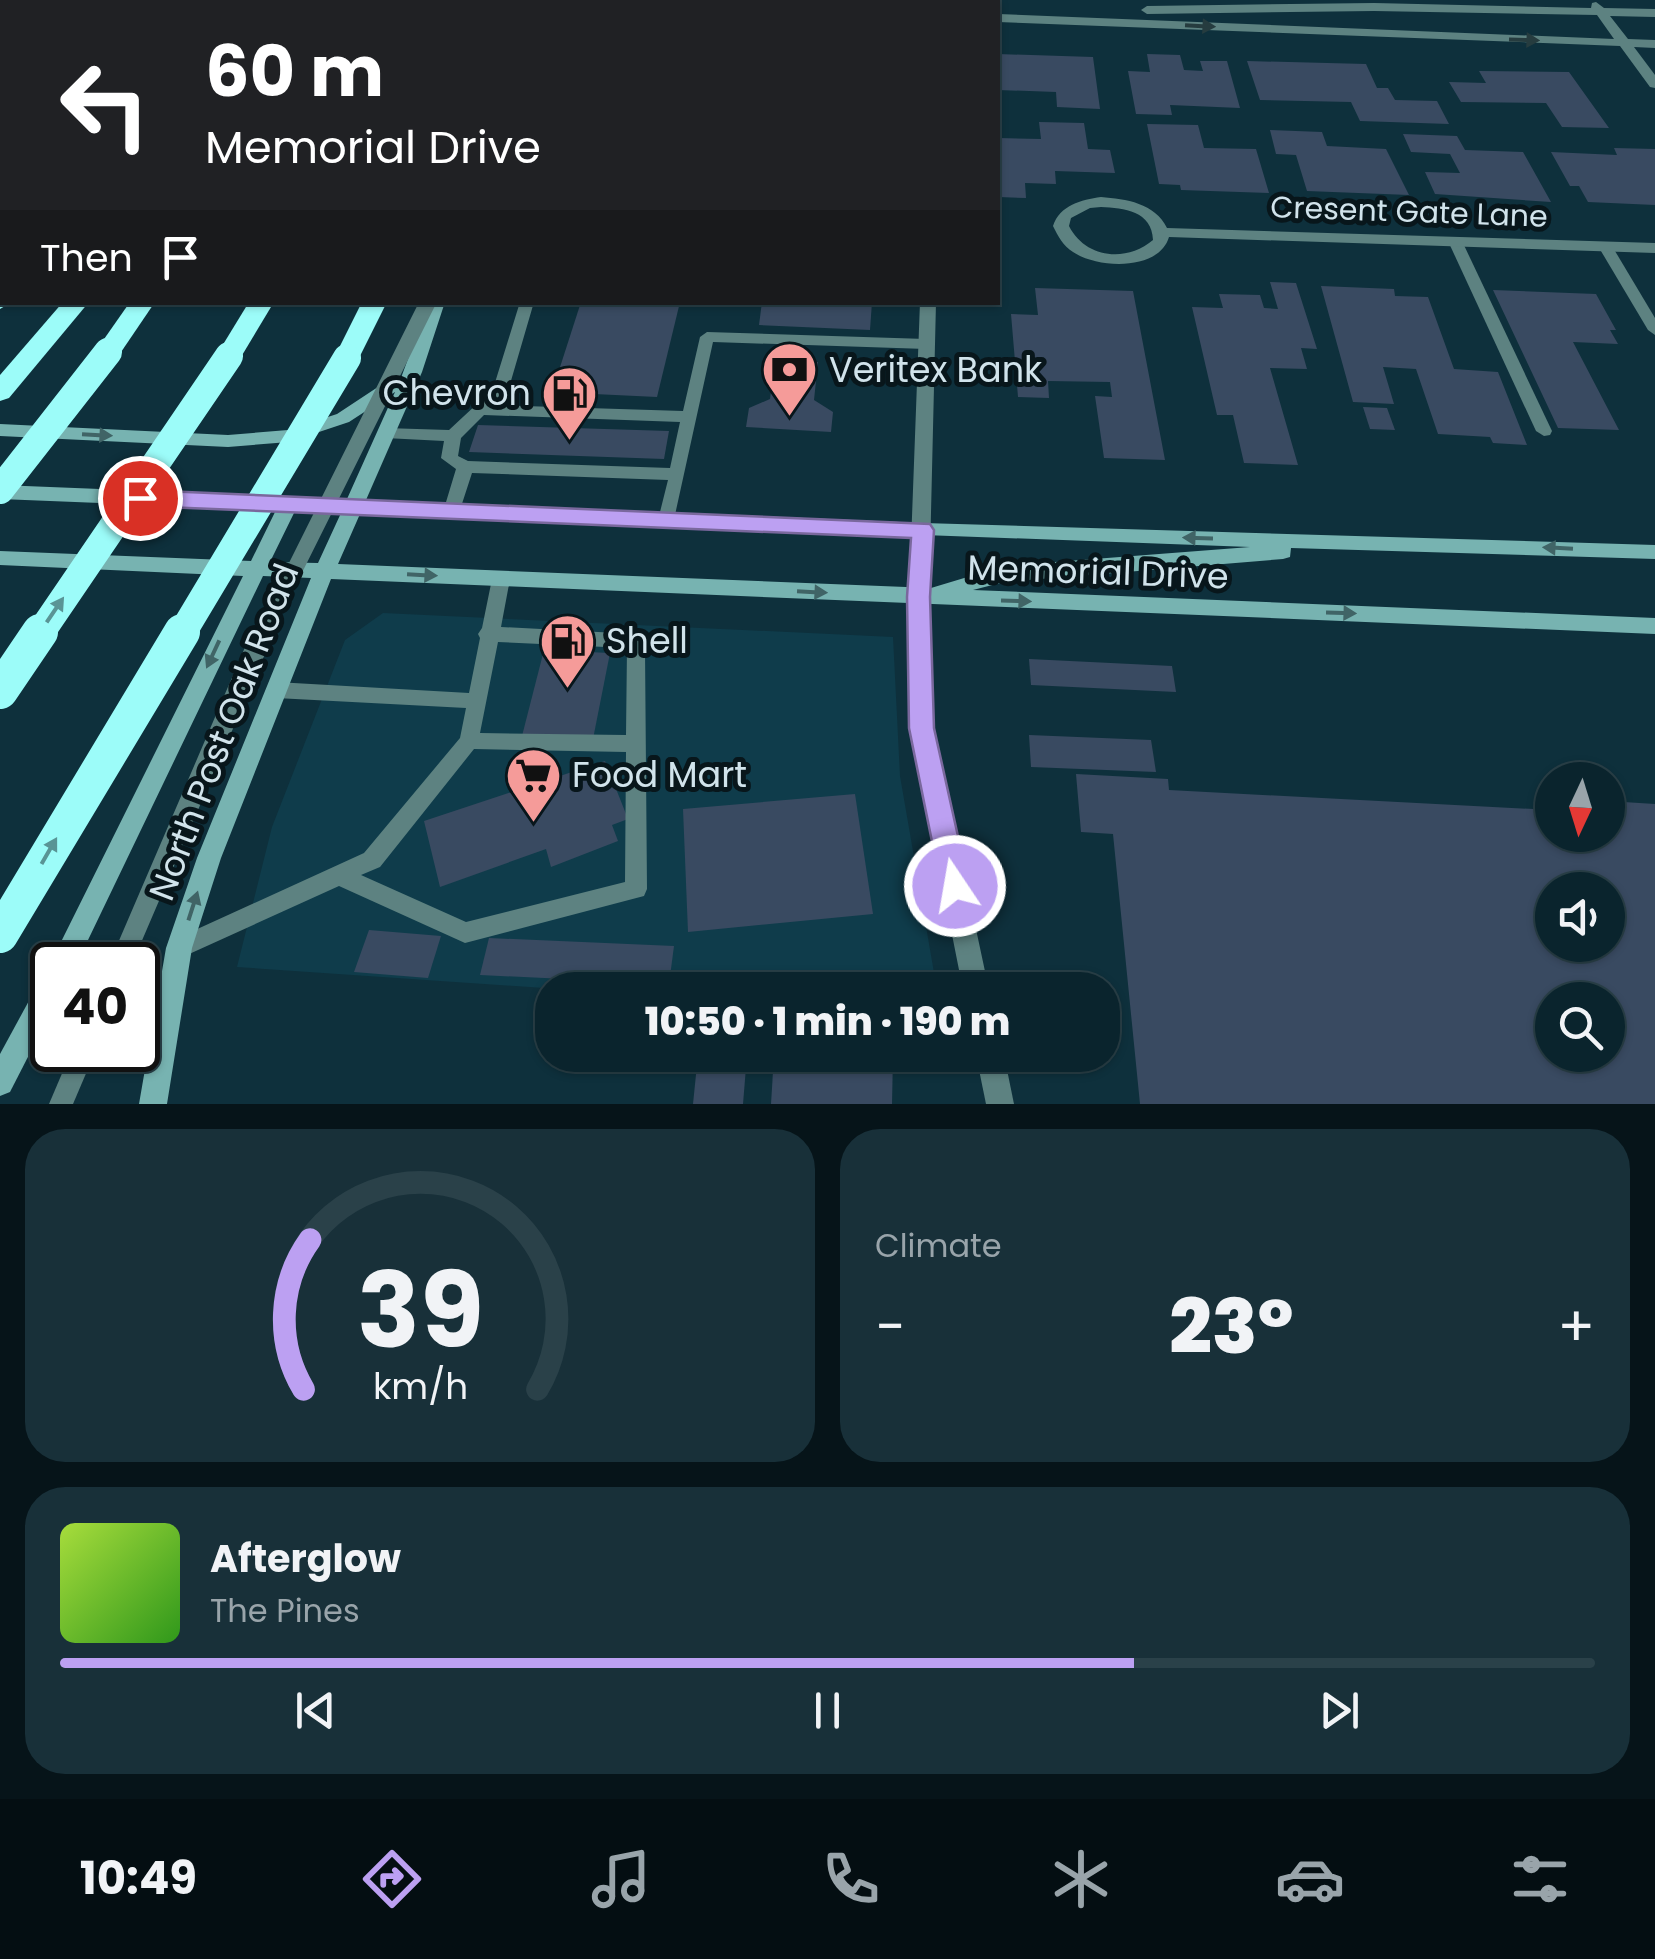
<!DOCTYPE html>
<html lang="en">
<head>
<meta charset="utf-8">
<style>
  :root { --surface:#0a242d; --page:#183039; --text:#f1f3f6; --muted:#99a4aa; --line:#2a4149; --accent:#bca0f2 }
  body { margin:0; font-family:Poppins,sans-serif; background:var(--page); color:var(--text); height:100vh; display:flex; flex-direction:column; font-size:38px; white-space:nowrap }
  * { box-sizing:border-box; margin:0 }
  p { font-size:32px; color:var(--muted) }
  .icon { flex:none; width:55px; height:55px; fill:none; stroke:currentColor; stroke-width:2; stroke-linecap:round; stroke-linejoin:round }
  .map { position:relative; height:1104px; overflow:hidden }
  .side { display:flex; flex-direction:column; gap:25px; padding:25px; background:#061419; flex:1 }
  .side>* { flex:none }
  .top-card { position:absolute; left:0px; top:0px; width:1000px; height:305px; box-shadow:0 2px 8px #0004,0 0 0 2px var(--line); background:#202124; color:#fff; overflow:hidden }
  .needle { width:65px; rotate:184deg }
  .tools { position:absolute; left:1535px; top:762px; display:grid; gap:20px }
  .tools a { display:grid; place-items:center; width:90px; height:90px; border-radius:50%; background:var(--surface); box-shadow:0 2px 8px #0004,0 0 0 2px var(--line); font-size:50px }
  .speed { position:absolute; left:30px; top:942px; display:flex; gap:20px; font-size:50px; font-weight:700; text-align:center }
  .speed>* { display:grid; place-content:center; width:130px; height:130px; border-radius:50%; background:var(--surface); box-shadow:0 2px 8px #0004,0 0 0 2px var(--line); line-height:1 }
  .speed .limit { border:5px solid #111; border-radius:15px; background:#fff; color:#111 }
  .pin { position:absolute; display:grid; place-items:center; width:85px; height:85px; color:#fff; margin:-42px; border:5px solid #fff; border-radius:50%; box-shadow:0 2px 10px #0007 }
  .me { position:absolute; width:110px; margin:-55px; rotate:348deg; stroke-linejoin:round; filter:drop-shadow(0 0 8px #0008) }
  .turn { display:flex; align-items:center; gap:35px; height:210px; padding:0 40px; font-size:45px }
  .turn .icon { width:130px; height:130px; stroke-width:2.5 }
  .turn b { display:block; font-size:70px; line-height:85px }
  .then { display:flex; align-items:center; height:95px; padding:0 40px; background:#0003; gap:20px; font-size:38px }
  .big { font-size:75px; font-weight:800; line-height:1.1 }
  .side .widget { flex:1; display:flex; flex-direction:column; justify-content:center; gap:15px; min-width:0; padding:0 35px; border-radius:40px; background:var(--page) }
  .side .dial { align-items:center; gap:0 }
  .dial svg { height:260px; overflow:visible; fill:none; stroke:var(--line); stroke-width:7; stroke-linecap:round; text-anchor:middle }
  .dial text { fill:var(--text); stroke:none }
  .song { display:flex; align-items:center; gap:30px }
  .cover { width:120px; height:120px; border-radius:15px; background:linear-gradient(135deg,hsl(80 70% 55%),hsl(110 70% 35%)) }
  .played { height:10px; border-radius:5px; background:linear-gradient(90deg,var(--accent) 70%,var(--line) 70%) }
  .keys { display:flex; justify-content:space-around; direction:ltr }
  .heat { display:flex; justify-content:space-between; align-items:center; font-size:55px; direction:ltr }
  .side .tiles { flex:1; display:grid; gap:25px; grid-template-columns:1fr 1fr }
  .widget:last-child { grid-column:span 2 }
  .trip { position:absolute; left:535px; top:972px; width:585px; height:100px; border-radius:40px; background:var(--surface); box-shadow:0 2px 8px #0004,0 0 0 2px var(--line); font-weight:800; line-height:100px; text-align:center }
  .tabs { display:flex; height:160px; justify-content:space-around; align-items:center; background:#040e12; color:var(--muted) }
  .tabs .icon { width:70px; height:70px }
  .tabs .selected { color:var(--accent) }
  .tabs b { font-size:45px; color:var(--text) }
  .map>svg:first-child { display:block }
</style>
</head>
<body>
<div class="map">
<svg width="1655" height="1104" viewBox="0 0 1655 1104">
  <rect width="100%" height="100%" fill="#0e303c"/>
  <path fill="#0f3c4b" d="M383,613L893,637L900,776L937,990H573L237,967L272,827L345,640Z"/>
  <g fill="#394a61" fill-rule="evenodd">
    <path d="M998,54L1093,57L1100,109L1057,107L1056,92L998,90Z"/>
    <path d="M1147,54L1180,55L1184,70L1203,71L1200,61H1227L1240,108L1170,105L1172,115L1136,114L1128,71L1150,72Z"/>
    <path d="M1247,61L1366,64L1377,88H1388L1395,100L1437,101L1449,124L1360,121L1351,102L1260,100Z"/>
    <path d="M1479,71L1569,72L1609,128L1562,127L1546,103L1461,102L1449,82L1486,83Z"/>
    <path d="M1039,122L1084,123L1088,149L1110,150L1115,173L1055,171L1056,184L1025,183L1026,198L999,197L998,138L1041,139Z"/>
    <path d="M1147,124L1198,125L1204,148L1256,149L1269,193L1181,190L1180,185L1159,184Z"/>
    <path d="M1270,130L1322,132L1327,146L1386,149L1409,195L1307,191L1296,155L1276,154Z"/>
    <path d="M1403,134L1457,136L1465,150L1523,152L1551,202L1435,194L1425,172L1460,173L1450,154L1411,152Z"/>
    <path d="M1614,148L1655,149V205L1588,202L1579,186H1570L1551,152L1617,155Z"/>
    <path d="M1270,282L1296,283L1317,349L1301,348L1307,369L1270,368L1298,465L1244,463L1233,415H1217L1192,307L1223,308L1219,294L1260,295L1264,308L1278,309Z"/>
    <path d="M1321,286L1394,289L1395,296L1428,297L1454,369L1498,372L1527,445L1493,443L1490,437L1438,434L1416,369L1383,367L1394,404L1353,402Z"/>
    <path d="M1035,288L1133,291L1165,460L1104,458L1095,396L1112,397L1110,382L1048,381L1049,398L1018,397L1011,314L1038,315Z"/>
    <path d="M1493,290L1596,294L1616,330H1610L1618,344L1573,342L1619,430L1558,428Z"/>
    <path d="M581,302H680L657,397L552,392Z"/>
    <path d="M762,302H872L870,330L759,325Z"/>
    <path d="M775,360L818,362L814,400L833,412L831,432L746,427L749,408L770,399Z"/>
    <path d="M1363,407L1387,408L1395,430L1370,429Z"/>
    <path d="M478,425L669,431L664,459L469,452Z"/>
    <path d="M544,650L610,653L593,739L522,736Z"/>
    <path d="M1029,659L1172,666L1176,692L1031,685Z"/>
    <path d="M1029,735L1151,740L1156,772L1031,767Z"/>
    <path d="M605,761L628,819L612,825L618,841L551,867L546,849L440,887L424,821Z"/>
    <path d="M1076,774L1168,779L1169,790L1552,810V835H1608V801L1655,804V1104H1140L1113,834L1081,832ZM1552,890H1608V945H1552ZM1552,1000H1608V1055H1552Z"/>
    <path d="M855,794L873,914L688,932L683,809Z"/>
    <path d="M369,930L441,936L428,978L354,972Z"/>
    <path d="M489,938L674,946L669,984L480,975Z"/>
    <path d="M698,1055H747L743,1104H693Z"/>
    <path d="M774,1055H893L892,1104H771Z"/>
  </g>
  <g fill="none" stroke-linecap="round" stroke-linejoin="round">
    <g fill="#5d8281" fill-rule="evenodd">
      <path d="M1455,237L1462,241L1552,431L1550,435L1544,436L1536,431L1448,241Z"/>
      <path d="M1605,242L1612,246L1655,318V335L1648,330L1598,246Z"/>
      <path d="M520,302H534L508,391L495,405L683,411L700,337L707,332L926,339L933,344L926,349L713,342L673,524L667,526L658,520L668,480L472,473L458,516H446L443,512L456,469L441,458L444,441L385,438L377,433L385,428L449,430L493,389ZM484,415L680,422L670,468L468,461L458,456L461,438Z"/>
      <path d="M501,572L507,574L510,579L501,627L636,634L678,642L685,644L687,649L685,654L678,656L645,650L647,889L644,896L465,943L339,886L187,955L179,959L171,955L168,948L171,941L364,853L460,738L466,708L276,698L269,696L266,690L269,684L276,682L469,693L480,638L478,634L482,628L492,579L495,574ZM498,642L627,648L626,735L480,733ZM474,749L626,752L625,882L466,922L361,875L380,867Z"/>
      <path d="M72,1050H96L73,1104H49Z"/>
    </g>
    <g fill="#5d8281" fill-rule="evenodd">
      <path d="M1596,2L1604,8L1655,9V17L1610,16L1628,39L1655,40V48L1634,47L1655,75V88L1650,87L1620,46L998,22V14L1614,39L1597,15L1374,11L1147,14L1141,10L1147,6L1374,3L1591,8L1592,3Z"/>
      <path d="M1101,197C1126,199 1155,203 1167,228L1655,243V253L1169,237C1159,271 1098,269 1073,252C1063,246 1058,236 1053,226C1060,205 1081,200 1101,197ZM1101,207C1124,208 1152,211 1153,240C1126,263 1085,258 1069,226L1071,218L1090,208Z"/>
    </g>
    <g fill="#5d8281" fill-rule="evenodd">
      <rect x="929" y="0" width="12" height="2"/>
      <path d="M920,302H936L929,597L933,728L989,990H963L911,728L909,597Z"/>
      <path d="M976,1055H1004L1014,1104H986Z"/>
    </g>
    <g fill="#77b3b1" fill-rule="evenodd">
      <path d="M2,215V227L0,228V216Z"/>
      <path d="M429,302H445L422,372L366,500L923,523L1655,545V559L1291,548L1290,557L1283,559L1004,582L973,590L1655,618V634L331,579L221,858L192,948L167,1104H139L166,948L197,858L311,578L263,576L76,965H52V970L50,965L54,956L243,576L0,565V551L251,561L276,510L0,499V485L347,499L395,392L349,422L289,442L228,447L0,436V424L228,435L288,430L337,414L384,383L390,381L398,386ZM295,511L341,513L318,563L270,562ZM360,514L1250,547L1004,566L931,588L338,564Z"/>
      <path d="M52,971V1010L10,1092L0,1096V1054L43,975Z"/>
    </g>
    <g fill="#9cfcf9" fill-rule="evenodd">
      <path d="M0,292L2,302H12L0,309Z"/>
      <path d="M63,302H89L9,398L0,401V375Z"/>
      <path d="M130,302H155L117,358H99L95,352Z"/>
      <path d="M249,302H274L238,362H220L216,356Z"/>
      <path d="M362,302H387L356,364H338L334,358Z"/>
    </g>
    <path stroke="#5d8281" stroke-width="16" d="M262,635L428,302"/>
    <path stroke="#5d8281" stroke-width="21" d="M120,965L263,632"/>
    <g stroke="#9cfcf9" stroke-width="28">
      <path d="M0,490L108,352"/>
      <path d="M39,635L229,356"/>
      <path d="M181,635L347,358"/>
    </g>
    <g stroke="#9cfcf9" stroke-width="36">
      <path d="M0,691L40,632"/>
      <path d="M0,935L182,632"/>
    </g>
  </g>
  <defs><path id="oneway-solid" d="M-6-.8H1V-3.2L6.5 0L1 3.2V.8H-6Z" transform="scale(2.5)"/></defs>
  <g fill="#263c3f">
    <use href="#oneway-solid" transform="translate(1200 26) rotate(3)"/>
    <use href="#oneway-solid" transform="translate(1524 40) rotate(2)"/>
  </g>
  <g fill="#406466">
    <use href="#oneway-solid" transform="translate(97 435) rotate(3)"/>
    <use href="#oneway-solid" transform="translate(1198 538) rotate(-178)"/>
    <use href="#oneway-solid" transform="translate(1558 548) rotate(-177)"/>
    <use href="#oneway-solid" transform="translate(422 575) rotate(3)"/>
    <use href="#oneway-solid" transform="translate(812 592) rotate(3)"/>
    <use href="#oneway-solid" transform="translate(1016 601) rotate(2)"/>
    <use href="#oneway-solid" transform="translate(1341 613) rotate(2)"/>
    <use href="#oneway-solid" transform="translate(213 654) rotate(115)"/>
    <use href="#oneway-solid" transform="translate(193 906) rotate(-72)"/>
  </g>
  <g fill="#599495">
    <use href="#oneway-solid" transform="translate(55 610) rotate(-56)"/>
    <use href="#oneway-solid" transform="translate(49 851) rotate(-60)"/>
  </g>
  <path fill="#bca0f2" stroke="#7a689d" stroke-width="2.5" d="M140,490L930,524L934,530L930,597L934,728L969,886L965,895L955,899L945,895L941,886L909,728L907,597L911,538L140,506L130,498Z"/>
  <defs>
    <symbol id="bank-pin" viewBox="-11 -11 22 30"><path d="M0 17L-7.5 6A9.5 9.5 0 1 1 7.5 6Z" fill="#f59b99" stroke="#08161b"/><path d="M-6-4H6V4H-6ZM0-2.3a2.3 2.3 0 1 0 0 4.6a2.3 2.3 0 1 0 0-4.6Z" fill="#111"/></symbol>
    <symbol id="fuel-pin" viewBox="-11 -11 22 30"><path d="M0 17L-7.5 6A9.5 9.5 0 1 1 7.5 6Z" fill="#f59b99" stroke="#08161b"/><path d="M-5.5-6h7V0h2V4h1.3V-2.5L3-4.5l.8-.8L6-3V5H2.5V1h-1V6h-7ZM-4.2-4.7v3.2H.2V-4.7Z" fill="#111"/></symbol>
    <symbol id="supermarket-pin" viewBox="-11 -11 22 30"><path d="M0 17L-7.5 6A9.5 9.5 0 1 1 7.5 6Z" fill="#f59b99" stroke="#08161b"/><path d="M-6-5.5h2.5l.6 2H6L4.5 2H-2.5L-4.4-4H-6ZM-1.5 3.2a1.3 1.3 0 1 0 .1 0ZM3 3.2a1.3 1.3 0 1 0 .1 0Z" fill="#111"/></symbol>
  </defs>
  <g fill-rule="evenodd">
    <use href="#bank-pin" x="758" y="338" width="63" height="86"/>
    <use href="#fuel-pin" x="538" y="362" width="63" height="86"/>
    <use href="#fuel-pin" x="536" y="610" width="63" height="86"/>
    <use href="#supermarket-pin" x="502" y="744" width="63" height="86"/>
  </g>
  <g text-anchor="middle" stroke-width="10" stroke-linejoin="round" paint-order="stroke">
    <g font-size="30" fill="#d1e3eb" stroke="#08161b">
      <text transform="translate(1409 212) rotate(2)" y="10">Cresent Gate Lane</text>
    </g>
    <g font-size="35" fill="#d1e3eb" stroke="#08161b" text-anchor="start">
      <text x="829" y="382">Veritex Bank</text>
      <text x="531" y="405" text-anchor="end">Chevron</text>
      <text x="606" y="653">Shell</text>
      <text x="572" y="787">Food Mart</text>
    </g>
    <g font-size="35" fill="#d1e3eb" stroke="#08161b">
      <text transform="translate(1098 572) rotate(2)" y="12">Memorial Drive</text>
      <text transform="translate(224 732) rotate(-69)" y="12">North Post Oak Road</text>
    </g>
  </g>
</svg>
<div class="tools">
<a><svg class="needle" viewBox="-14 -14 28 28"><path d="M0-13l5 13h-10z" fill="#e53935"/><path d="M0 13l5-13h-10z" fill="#99a4aa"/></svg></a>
<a><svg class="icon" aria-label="sound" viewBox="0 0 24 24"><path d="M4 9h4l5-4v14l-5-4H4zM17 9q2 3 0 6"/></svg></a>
<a><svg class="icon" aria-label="search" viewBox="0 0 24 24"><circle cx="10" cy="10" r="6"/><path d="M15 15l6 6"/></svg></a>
</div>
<div class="speed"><div class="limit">40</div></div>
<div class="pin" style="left:140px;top:498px;background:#d93025"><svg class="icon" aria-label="arrive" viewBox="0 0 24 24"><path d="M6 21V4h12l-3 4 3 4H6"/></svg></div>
<svg class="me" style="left:955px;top:886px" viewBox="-20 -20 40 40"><circle r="17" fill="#bca0f2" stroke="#fff" stroke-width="3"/><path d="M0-11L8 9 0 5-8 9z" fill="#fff"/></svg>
<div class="trip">10:50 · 1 min · 190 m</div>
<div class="top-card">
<div class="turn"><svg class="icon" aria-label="left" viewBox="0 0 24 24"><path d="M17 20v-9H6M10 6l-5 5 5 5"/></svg><div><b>60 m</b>Memorial Drive</div></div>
<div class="then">Then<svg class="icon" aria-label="arrive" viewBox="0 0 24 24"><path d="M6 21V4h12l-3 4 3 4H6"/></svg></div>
</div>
</div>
<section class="side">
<div class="tiles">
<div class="widget dial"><svg viewBox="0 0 100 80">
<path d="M14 69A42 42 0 1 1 86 69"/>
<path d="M14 69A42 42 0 0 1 16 23" stroke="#bca0f2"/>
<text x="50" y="56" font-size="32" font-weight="700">39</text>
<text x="50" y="72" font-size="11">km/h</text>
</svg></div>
<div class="widget"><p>Climate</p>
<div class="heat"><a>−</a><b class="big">23°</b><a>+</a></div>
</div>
<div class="widget">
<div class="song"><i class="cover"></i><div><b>Afterglow</b><p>The Pines</p></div></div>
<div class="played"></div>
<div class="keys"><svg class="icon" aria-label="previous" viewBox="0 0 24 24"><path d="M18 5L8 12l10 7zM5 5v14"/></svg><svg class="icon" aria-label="pause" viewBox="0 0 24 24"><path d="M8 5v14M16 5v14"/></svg><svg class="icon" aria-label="next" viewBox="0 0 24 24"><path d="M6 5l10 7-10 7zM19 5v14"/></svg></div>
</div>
</div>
</section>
<nav class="tabs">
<b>10:49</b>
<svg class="icon selected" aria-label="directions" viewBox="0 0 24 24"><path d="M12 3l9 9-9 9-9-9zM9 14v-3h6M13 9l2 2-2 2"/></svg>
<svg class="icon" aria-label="music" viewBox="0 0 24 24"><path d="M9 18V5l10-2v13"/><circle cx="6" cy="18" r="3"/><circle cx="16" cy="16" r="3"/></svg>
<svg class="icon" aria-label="phone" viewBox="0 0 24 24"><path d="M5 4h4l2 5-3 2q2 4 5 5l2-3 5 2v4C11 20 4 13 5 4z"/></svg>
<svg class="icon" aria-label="climate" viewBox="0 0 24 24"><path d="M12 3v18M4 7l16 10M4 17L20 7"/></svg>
<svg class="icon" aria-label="car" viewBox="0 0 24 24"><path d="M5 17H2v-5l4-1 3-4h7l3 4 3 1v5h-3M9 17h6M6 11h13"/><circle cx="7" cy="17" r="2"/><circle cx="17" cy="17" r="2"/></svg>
<svg class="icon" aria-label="filters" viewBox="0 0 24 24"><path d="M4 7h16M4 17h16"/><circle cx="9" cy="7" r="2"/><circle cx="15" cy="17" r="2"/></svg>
</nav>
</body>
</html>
